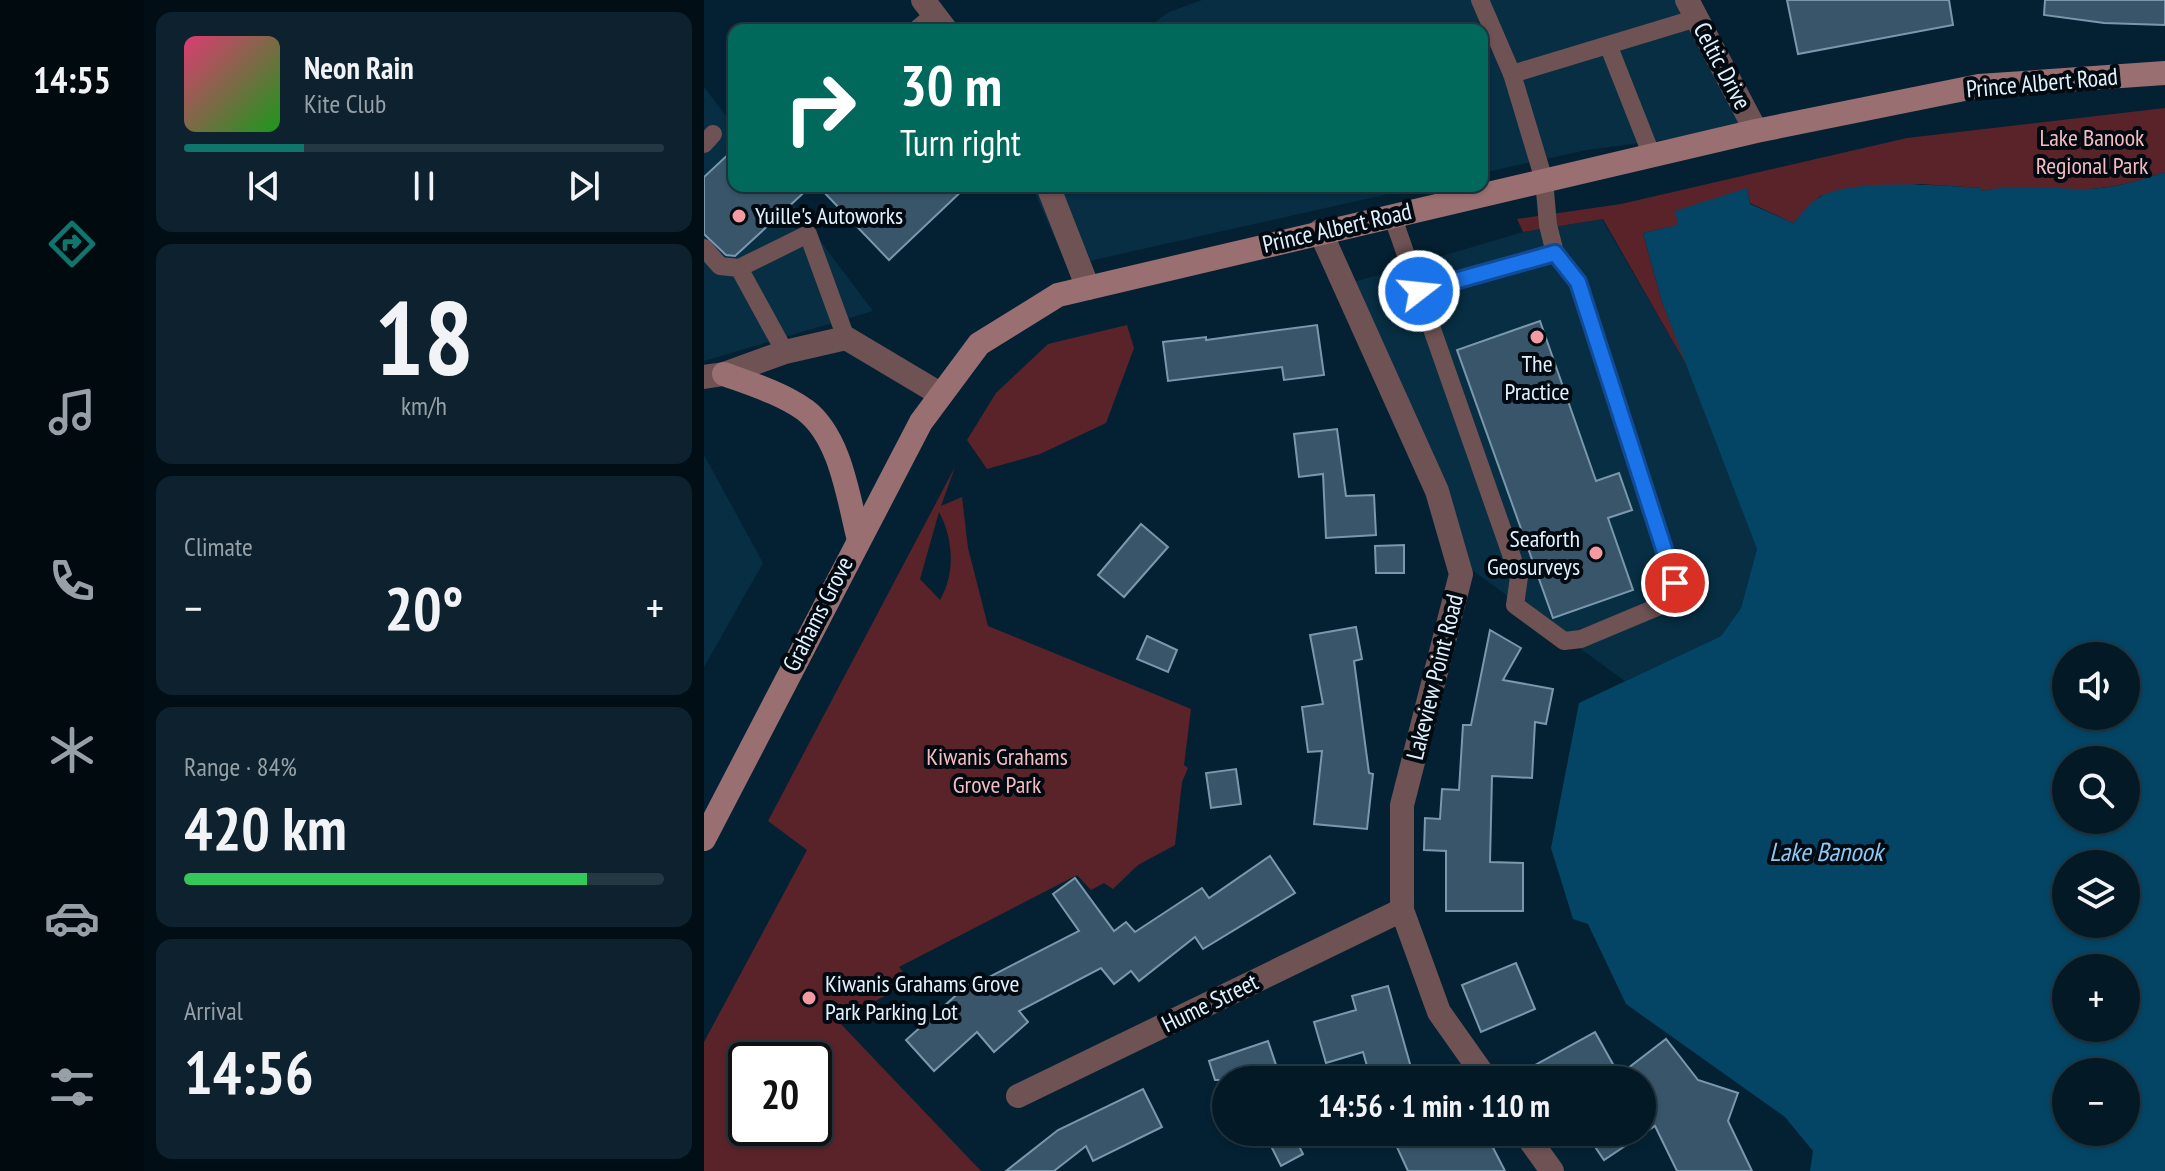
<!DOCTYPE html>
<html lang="en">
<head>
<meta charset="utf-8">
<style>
  :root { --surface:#031926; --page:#0d222e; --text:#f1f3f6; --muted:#97a0a7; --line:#243843; --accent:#0f766e }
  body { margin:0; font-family:"PT Sans Narrow",sans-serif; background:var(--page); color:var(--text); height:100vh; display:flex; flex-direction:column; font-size:30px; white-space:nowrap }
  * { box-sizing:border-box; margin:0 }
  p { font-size:26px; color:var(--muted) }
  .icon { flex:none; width:44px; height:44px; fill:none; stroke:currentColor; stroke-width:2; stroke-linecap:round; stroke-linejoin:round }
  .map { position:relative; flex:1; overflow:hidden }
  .side { display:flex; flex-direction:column; gap:12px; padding:12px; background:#020e15; width:560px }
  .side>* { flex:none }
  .guide { position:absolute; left:24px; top:24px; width:760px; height:168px; border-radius:16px; box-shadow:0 2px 6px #0004,0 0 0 2px var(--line); background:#00695c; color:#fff; overflow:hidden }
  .tools { position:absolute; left:1348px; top:642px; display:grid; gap:16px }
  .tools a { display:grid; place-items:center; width:88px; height:88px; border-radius:50%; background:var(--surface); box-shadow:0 2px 6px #0004,0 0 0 2px var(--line); font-size:40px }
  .speed { position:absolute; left:24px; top:1042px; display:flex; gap:16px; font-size:40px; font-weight:700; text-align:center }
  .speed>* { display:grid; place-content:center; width:104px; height:104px; border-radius:50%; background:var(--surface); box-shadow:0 2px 6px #0004,0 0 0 2px var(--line); line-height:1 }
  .speed .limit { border:4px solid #111; border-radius:12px; background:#fff; color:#111 }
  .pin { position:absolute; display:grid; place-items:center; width:68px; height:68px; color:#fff; margin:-34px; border:4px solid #fff; border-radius:50%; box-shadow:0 2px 8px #0007 }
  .me { position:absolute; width:88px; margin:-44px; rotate:74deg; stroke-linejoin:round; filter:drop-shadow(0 0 6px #0008) }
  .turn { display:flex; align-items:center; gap:28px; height:168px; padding:0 40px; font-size:36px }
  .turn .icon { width:104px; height:104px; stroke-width:2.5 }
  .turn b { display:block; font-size:56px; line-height:68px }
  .big { font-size:60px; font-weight:600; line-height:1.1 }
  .side .card { flex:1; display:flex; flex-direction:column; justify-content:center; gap:12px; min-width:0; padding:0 28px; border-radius:16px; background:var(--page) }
  .side .dial { align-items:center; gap:0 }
  .dial b { font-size:104px; line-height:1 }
  .song { display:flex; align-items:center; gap:24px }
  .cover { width:96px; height:96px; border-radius:12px; background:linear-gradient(135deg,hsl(340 70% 55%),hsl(120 70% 35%)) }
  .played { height:8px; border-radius:4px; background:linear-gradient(90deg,var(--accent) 25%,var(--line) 25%) }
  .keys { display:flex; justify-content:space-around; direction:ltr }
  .heat { display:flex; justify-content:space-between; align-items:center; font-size:44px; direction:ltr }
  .charge { height:12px; border-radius:6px; background:linear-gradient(90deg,#34c759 84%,var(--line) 0) }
  .trip { position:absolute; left:508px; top:1066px; width:444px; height:80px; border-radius:40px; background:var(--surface); box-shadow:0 2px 6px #0004,0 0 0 2px var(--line); font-weight:600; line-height:80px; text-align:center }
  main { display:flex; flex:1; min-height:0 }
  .tab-bar { display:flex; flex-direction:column; width:144px; justify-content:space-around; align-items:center; background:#010a0f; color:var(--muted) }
  .tab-bar .icon { width:56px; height:56px }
  .tab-bar .on { color:var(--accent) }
  .tab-bar b { font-size:36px; color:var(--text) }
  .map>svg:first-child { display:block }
</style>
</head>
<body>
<main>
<nav class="tab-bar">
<b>14:55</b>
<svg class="icon on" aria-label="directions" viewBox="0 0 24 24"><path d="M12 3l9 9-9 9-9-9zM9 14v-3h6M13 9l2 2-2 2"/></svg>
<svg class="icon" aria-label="music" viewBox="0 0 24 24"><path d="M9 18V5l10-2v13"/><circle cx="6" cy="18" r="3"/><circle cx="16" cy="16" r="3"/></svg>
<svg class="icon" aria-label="phone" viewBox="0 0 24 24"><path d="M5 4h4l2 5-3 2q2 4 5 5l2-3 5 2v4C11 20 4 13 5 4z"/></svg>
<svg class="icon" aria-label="climate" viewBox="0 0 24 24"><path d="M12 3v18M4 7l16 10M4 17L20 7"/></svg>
<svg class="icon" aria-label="car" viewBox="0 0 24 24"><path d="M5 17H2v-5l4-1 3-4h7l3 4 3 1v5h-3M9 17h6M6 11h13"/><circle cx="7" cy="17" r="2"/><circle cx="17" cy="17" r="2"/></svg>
<svg class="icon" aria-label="filters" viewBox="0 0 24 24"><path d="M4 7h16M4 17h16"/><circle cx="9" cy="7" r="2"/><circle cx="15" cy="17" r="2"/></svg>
</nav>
<section class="side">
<div class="card">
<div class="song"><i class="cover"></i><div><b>Neon Rain</b><p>Kite Club</p></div></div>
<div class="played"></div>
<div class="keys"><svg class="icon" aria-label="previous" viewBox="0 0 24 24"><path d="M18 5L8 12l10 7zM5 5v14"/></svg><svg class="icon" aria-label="pause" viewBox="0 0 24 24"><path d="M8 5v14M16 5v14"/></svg><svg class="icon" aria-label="next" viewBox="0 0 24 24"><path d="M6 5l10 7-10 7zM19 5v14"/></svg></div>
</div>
<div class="card dial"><b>18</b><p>km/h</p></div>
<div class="card"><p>Climate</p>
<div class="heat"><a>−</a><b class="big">20°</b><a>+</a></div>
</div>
<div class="card"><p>Range · 84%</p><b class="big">420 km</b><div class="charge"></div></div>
<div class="card"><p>Arrival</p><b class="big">14:56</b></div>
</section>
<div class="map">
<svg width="1461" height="1171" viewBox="0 0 1461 1171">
  <rect width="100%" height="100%" fill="#042133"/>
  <g fill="#072e43">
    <path d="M498,0H994L1048,128L883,150L778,173V30H440L465,12Z"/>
    <path d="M0,87L30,126V186H75L169,311L0,361Z"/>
    <path d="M328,186H720L363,266Z"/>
    <path d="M898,219L987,373L1053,549L1037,608L1017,636L921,681L768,570L640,285L819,232Z"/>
    <path d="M0,455L59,563L0,667Z"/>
  </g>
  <g fill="#5a232a" fill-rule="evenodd">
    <path d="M1461,108V172C1436,181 1413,187 1386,189C1351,191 1314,184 1278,191L1277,188L1216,184L1116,196L1089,223L1046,203L1043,189L972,211L975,225L939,233L958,302L987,373L899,219L819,232L813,219L917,204L1203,138Z"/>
    <path d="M423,325L430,348L402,423L336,454L283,469L263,440L292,393L344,344Z"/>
    <path d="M251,467L237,506L258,497L264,548L284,626L487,709L480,765L484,768L478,782L471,845L434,865L409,889L400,883L387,890L373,875L195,967L207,982L134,1021L277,1171H0V1042L103,850L64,821ZM235,512C249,537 252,573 236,600L216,579ZM110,1060V1128H42V1060Z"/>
  </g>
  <path fill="#044566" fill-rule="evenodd" d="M1461,172V1171H1106L1109,1151L1081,1117L922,1004L884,924L869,919L847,848L875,703L1017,636L1037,608L1053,549L958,302L939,233L974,225L971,211L1043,188L1046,204L1089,223C1097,215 1106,202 1116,197C1148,178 1240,186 1277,188L1278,191C1310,184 1342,188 1374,189C1404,190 1432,182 1461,172ZM1362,656H1422V716H1362ZM1362,760H1422V820H1362ZM1362,864H1422V924H1362ZM1362,968H1422V1028H1362ZM1422,1072V1132H1362V1072Z"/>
  <g fill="#395569" stroke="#7998ae" stroke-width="2">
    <path d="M1083,0H1245L1249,25L1094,54Z"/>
    <path d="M1341,0H1461V25L1400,23L1340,15Z"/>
    <path d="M30,149V186H107L31,256L22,255L0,234V177Z"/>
    <path d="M114,186H263L185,260Z"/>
    <path d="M836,321L892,481L915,473L928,510L904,518L929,590L849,618L753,350Z"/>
    <path d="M613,325L620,375L580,380L578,367L464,381L459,342L502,337V340Z"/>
    <path d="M633,429L642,496L670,495L672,535L622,538L619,474L595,477L590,434Z"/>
    <path d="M437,524L464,547L420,597L394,575Z"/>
    <path d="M700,545V573H672L671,546Z"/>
    <path d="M652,627L658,659L650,661L665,773L669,774L663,829L610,824L618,751L604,752L598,707L619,704L606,635Z"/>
    <path d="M786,630L817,648L799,680L849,689L842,724L831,722L828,778L788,776L786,862L819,863V911H742V851L720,850L721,818L736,819L738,789L755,790L759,725H767Z"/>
    <path d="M443,636L473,650L464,672L433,659Z"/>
    <path d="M532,769L537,804L507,808L502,773Z"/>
    <path d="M566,856L591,893L499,949L491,937L435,981L427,971L410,984L397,968L315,1011L324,1022L290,1052L273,1032L230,1071L202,1040L268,981L271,989L285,977L375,931L349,894L371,878L410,931L422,922L431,932L498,888L505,898Z"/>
    <path d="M812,963L831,1009L777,1032L758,985Z"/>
    <path d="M684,986L708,1071L667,1080L659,1052L622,1063L610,1022L652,1010L648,996Z"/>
    <path d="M891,1032L915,1075L962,1039L994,1080L1034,1093L1024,1121L1048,1171H973L951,1126L900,1160L881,1132H938V1080H804Z"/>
    <path d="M564,1041L577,1080H511L505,1061Z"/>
    <path d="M439,1089L458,1127L389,1161L382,1146L350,1171H302L354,1130Z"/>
    <path d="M588,1132L599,1154L577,1166L565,1142Z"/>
    <path d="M686,1132H781L801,1171H704Z"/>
  </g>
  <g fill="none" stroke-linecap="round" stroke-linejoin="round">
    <g stroke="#6e5254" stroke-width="18">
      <path d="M212,30L230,15"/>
      <path d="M905,47L948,156"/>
      <path d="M808,74L993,18"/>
      <path d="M0,144L9,134"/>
      <path d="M688,215L815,577L811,605L860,641L877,639L963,603L971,583L874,282L851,253L844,225L840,180L808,74L776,0"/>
      <path d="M0,248L16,266L35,268L81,352"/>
      <path d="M35,268L104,234L142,338"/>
      <path d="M715,291L851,253"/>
    </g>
    <g stroke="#6e5254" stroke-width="24">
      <path d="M219,0L242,30"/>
      <path d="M983,0L1052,131"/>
      <path d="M344,186L384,288"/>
      <path d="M616,231L733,491L757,574L698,805V910L735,1012L783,1080"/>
      <path d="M0,377L20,374L81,352L142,338L236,394"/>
      <path d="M314,1096L698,910"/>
      <path d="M820,1132L848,1171"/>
    </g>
    <g stroke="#9a6f72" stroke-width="24">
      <path d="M20,374C47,384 77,393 101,410C136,436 144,496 154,536"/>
      <path d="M0,839L217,422L275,344L354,295L1052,131L1275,86L1461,73"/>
    </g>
  </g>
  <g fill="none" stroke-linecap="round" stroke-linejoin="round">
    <defs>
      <path id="route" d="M715,291L851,253L874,282L971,583"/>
    </defs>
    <use href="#route" stroke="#114b97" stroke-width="20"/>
    <use href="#route" stroke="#1a73e8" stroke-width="14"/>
  </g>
  <g fill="#f49aa2" stroke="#020a11" stroke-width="3">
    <circle cx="35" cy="216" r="8"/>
    <circle cx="833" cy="337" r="8"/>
    <circle cx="892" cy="553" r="8"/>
    <circle cx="105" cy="998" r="8"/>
  </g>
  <g text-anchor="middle" stroke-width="8" stroke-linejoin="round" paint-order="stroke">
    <g font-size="24" fill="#e1f2fe" stroke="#020a11">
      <text transform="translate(1018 66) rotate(62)" y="8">Celtic Drive</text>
      <text transform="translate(1338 83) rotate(-5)" y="8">Prince Albert Road</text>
      <text transform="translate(633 228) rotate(-13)" y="8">Prince Albert Road</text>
      <text transform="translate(114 614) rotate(-63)" y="8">Grahams Grove</text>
      <text transform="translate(731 677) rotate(-76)" y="8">Lakeview Point Road</text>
      <text transform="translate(506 1003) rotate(-26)" y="8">Hume Street</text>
    </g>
    <g font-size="24" fill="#f6bcc0" stroke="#020a11">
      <text x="1388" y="146">Lake Banook<tspan x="1388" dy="28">Regional Park</tspan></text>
      <text x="293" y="765">Kiwanis Grahams<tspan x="293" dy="28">Grove Park</tspan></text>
    </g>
    <g font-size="24" fill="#e1f2fe" stroke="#020a11" text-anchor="start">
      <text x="51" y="224">Yuille's Autoworks</text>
      <text x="833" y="372" text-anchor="middle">The<tspan x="833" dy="28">Practice</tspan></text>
      <text x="876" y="547" text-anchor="end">Seaforth<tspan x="876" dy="28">Geosurveys</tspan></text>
      <text x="121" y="992">Kiwanis Grahams Grove<tspan x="121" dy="28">Park Parking Lot</tspan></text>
    </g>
    <g font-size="26" font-style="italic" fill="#8bcaf6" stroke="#020a11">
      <text x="1122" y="861">Lake Banook</text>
    </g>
  </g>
</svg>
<div class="tools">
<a><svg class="icon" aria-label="sound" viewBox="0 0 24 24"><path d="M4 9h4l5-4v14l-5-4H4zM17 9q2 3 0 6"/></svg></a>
<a><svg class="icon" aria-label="search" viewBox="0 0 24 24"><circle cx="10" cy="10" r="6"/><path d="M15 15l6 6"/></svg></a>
<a><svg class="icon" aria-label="layers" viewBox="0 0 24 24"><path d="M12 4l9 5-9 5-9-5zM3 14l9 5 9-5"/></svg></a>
<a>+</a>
<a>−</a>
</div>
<div class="speed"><div class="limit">20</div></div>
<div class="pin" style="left:971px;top:583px;background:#d93025"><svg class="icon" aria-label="arrive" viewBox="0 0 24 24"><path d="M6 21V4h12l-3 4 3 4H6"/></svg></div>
<svg class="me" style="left:715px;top:291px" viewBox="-20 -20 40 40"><circle r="17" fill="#1a73e8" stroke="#fff" stroke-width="3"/><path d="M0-11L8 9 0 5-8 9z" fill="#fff"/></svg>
<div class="trip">14:56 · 1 min · 110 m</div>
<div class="guide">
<div class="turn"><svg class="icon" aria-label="right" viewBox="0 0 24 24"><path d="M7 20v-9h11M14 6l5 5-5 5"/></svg><div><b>30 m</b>Turn right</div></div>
</div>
</div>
</main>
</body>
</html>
